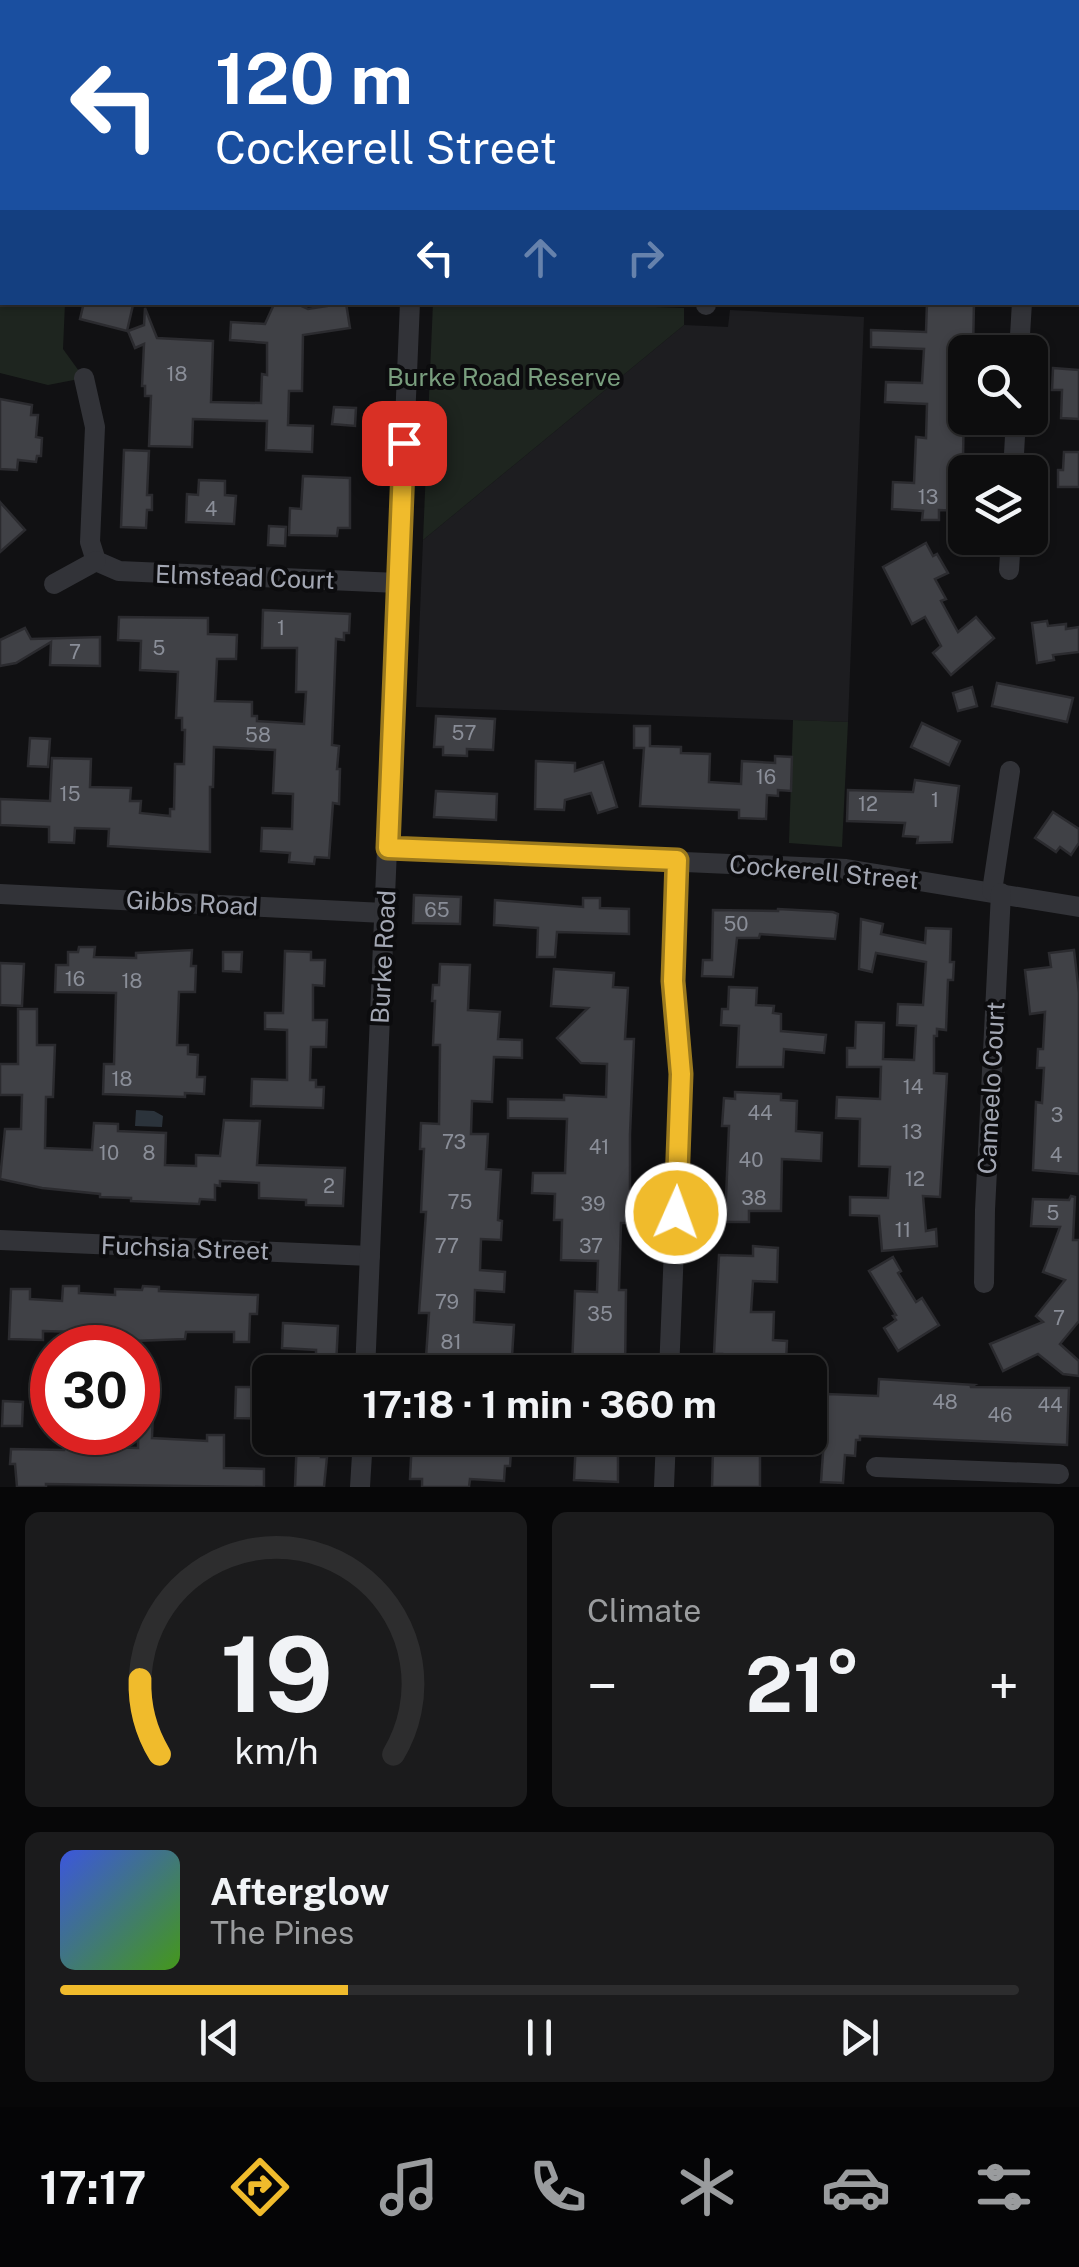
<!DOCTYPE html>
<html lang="en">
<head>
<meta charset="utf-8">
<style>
  :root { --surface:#0d0d0e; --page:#1b1b1c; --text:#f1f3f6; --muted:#9a9c9e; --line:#2d2d2e; --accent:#f0bb2c }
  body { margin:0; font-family:"Public Sans",sans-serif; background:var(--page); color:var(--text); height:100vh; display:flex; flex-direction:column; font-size:38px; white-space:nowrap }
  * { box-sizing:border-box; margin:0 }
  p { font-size:32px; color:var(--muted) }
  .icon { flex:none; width:55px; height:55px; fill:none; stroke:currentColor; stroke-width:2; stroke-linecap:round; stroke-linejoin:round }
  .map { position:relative; height:1487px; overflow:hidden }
  .side { display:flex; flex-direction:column; gap:25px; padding:25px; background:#070708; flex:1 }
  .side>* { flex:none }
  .hud { position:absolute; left:0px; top:0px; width:1080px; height:305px; box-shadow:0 2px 8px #0004,0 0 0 2px var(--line); background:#1a4fa0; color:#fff; overflow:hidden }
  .fabs { position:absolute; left:948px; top:335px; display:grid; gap:20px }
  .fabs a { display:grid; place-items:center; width:100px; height:100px; border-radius:15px; background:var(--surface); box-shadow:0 2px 8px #0004,0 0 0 2px var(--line); font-size:50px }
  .speed { position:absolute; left:30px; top:1325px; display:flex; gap:20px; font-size:50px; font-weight:700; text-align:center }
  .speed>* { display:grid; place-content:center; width:130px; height:130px; border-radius:50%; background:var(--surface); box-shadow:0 2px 8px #0004,0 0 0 2px var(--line); line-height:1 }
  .speed .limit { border:15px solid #d22; background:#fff; color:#111 }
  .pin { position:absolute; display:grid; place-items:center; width:85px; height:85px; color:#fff; margin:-42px; border-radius:20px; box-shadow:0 5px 15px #0006 }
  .me { position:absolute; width:110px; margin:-55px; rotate:2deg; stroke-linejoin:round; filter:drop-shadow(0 0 8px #0008) }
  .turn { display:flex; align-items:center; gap:35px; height:210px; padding:0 50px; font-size:45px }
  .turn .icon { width:130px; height:130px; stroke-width:2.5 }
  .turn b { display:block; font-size:70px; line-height:85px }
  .lanes { display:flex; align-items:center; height:95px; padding:0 50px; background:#0003; justify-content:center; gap:50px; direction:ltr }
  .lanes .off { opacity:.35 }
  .big { font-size:75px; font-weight:700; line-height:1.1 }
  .side .card { flex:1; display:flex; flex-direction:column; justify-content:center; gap:15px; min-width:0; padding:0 35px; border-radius:15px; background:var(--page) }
  .side .dial { align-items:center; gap:0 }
  .dial svg { height:260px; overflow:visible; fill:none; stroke:var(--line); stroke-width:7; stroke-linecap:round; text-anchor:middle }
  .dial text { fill:var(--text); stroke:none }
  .song { display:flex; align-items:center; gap:30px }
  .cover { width:120px; height:120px; border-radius:15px; background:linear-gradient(135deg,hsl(230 70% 55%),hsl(100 70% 35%)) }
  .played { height:10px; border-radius:5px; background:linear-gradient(90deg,var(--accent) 30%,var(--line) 30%) }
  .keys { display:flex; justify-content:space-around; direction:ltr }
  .heat { display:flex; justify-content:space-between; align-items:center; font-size:55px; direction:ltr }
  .side .tiles { flex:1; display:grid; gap:25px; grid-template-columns:1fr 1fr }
  .card:last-child { grid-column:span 2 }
  .trip { position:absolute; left:252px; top:1355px; width:575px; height:100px; border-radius:15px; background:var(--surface); box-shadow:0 2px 8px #0004,0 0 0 2px var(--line); font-weight:700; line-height:100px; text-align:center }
  .tab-bar { display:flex; height:160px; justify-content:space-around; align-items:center; background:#050506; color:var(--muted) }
  .tab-bar .icon { width:70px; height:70px }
  .tab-bar .selected { color:var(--accent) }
  .tab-bar b { font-size:45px; color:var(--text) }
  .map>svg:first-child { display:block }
</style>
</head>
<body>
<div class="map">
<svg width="1079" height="1487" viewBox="0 0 1079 1487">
  <rect width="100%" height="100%" fill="#111113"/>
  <path fill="#1d1d20" d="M730,310L864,317L848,722L416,707L423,540L684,325L728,327Z"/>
  <g fill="#1e251f">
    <path d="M0,109H2V302L65,303L63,349L84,378L48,385L0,373Z"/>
    <path d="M433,302L544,303L684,308V325L423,540Z"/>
    <path d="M793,720L848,722L842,847L789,843Z"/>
  </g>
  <path fill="#2b333b" d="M136,1110L154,1111L163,1116L162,1127L135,1126Z"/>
  <g fill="#404146" stroke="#2b2b2f" stroke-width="2.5">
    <path d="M84,302L133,305L127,331L80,319Z"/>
    <path d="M275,302H293L308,309L346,303L350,328L303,335L302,391H289L288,425L313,426L312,452L266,450L267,421L193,419L192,447L149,446L151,396H145V386H142L144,344L135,348L128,331L144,325L145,308L157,338L213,341L211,402L261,403L262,374L267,375V343L230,340L231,322L265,324Z"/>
    <path d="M927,302H974L973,352H965L962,511L939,510V520H922L923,511L892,509L893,482L914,483L916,437L926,438L927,404L885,402L886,382L922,383L924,349L871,347V330L926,332Z"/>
    <path d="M1053,368L1079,370V419L1061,418L1062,390H1052Z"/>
    <path d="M0,399L32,405L31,415H38L36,437L42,438L41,456H37L36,462L18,460L17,470L0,469Z"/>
    <path d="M334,407L356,408L355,426L332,424Z"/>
    <path d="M124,450L149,451L147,495H152V510H147L146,528L121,527Z"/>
    <path d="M1064,452H1079V487H1058V470H1063Z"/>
    <path d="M303,476L350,478V528H338L337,536L289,535L290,508L301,509Z"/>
    <path d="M199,480L225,481V495L236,496L234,524L186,522L187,494L198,495Z"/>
    <path d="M0,502L25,530L0,552Z"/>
    <path d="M269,526L286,527L285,546L268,545Z"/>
    <path d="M926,543L933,556L937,554L948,573L935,579L946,599L941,601L958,632L976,617L994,638L951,675L933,653L941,646L925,617L912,624L883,567Z"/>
    <path d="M263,610L350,614L349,633H344V640L336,639L332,745L339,746L337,769H340L339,804L333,803L329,858L315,857L314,864L289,862L290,853L261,851L262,828L292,829L293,794L273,793L275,750L214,747L213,787H210V852L108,846L109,829L75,828L74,843L49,842V827L0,825V799L50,801L52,758L91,759L90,787L131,788L130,801H141L140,813L170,816V809H174L175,764H184L185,730H182V718H176L178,672L140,670L141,641L118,640L119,617L208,618V634L237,635L236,659H217L215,701L252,702V716H257V721L304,724L306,692H296L297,648H262Z"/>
    <path d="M1047,621L1048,626L1066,624V629L1079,627V652L1053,655L1054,660L1037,663L1032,623Z"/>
    <path d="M25,628L31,639L100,637V666L50,665L51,642L16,663L0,666V640Z"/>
    <path d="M997,683L1073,698L1067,722L992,706Z"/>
    <path d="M972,687L977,706L958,711L953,693Z"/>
    <path d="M436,716L495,719L493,750L467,749V756L443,755V747H434Z"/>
    <path d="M922,723L960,741L949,765L911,747Z"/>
    <path d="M634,726H650V746L681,747V753L710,754L709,782L741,784L742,761L775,763V756L792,757L791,791L778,790V796L767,795L766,819L739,818V810L640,806L644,748H634Z"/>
    <path d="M30,738L50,739L48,767L28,766Z"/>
    <path d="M536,761L575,763V771L603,762L617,807L598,813L591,793L565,800L564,810L535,809Z"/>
    <path d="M915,780L959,786L952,842L917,843L918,837L903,836L905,823L847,821L848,790L913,792Z"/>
    <path d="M436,791L497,794L496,820L434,817Z"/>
    <path d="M1053,812L1079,829V843L1071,855L1060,847L1056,852L1035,838Z"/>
    <path d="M414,895L461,897L460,924L413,923Z"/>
    <path d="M583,898H600V908L629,909V934L557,932L555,957H537L538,928L494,925L495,900L583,907Z"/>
    <path d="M778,909L833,912L838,914L835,939L760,934L759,938H737L733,977L702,976L703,960H712L713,910L778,911Z"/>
    <path d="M861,919L883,924L881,934L925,943L926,928L951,929L950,962H954L953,980H948L946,1030L937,1029V1036H934V1073L947,1074L940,1197L923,1196L926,1231L936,1229L937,1246L882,1251L879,1216L850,1215V1197L888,1198L890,1167L859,1166L860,1119L836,1118L837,1097L880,1099L881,1067H847V1048H855L856,1022L884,1023L883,1059L914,1060L916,1026L897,1025L898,1004L923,1005L926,962L876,953L872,972L859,969Z"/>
    <path d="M79,947H95L94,957L136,958V953L192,950L191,966H196L195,992H179L177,1045H188V1054L198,1055L197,1077H205L204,1094L185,1093V1097L103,1094L104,1064H114L116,993L55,992L56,965H68V952H78Z"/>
    <path d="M1074,950L1079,993V1174L1033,1170L1036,1102L1042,1103L1044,1068H1037L1038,1049H1043L1045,1012L1030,1014L1025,970L1051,967L1049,953Z"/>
    <path d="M285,951L311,952V960H325L324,986L313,985V1020H327L326,1047H311L310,1080H316V1087H324L323,1108L251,1106L252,1079L287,1080V1030L265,1029V1013H283Z"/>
    <path d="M223,952H242L241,972L223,971Z"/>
    <path d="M0,963L24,964L22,1006L0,1005Z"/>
    <path d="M440,964L470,965L468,1010L500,1012L498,1039L522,1040V1058L494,1057L492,1102L472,1101L471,1134H488L486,1169L501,1170L498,1220L502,1221L501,1240L481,1239L480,1270L505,1272L504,1292L475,1290L474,1322L514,1325L511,1372H425L429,1313H419L426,1212H421L424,1149H420L421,1123L439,1124L440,1045H433L435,1001H432L433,985H439Z"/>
    <path d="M554,969L614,973L613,987L628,988L625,1039H634L630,1134V1189H633L632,1223H621L619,1290H626L625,1372H596V1367H572L575,1291L597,1292L598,1261L561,1260L562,1220H554L555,1194L532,1193L533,1173H565L567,1119L508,1118V1099L564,1100V1095L606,1097L607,1064L581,1063L557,1038L588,1008L551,1006Z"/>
    <path d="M729,987L757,988L756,1005L774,1006L773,1013L781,1014V1031L826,1035L824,1053L784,1049L783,1067H737L739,1026L721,1025L722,1009H728Z"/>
    <path d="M18,1009H37V1045H55L53,1097H46L45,1148L92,1150L94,1123L118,1124V1131L166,1133L165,1165L196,1166V1155L220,1156L224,1120L260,1121L257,1165L345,1168L343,1206L306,1205V1200L259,1198V1183L220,1181V1186L215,1185V1200L200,1199L199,1204L131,1201V1198L100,1197V1194L42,1188L0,1179L5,1129H21L22,1095H0V1064H18Z"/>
    <path d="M735,1092L781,1094V1100L797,1101L796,1131L822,1133L821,1161L782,1159L781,1211H749V1222H725L729,1126H722L724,1098L735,1099Z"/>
    <path d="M1071,1196L1075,1197L1073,1240H1079V1321L1060,1344L1079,1361V1376L1063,1374L1038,1354L1003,1371L990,1344L1043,1322L1036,1316L1065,1280L1043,1272L1060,1227L1031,1226L1033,1199L1069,1200Z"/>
    <path d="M753,1246L778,1248L777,1282L753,1281L751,1312H774L773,1340L787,1341L786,1362H782V1372H721L722,1354H714L719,1255L753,1256Z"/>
    <path d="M893,1257L901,1271L898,1273L916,1302L922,1298L939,1325L898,1351L884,1328L896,1320L893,1316L896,1315L869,1271Z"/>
    <path d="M63,1286H79V1293L115,1295V1289L142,1290L143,1286L159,1287V1291L258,1295L257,1314H250L249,1342H234V1332H186L185,1339L134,1341V1348H113L114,1333L43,1331V1340L9,1339L11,1289H30V1299L62,1301Z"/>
    <path d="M283,1323L338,1326L336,1366L316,1365V1350L282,1348Z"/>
    <path d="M879,1379L974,1385L970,1387L1069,1388L1067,1445L860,1436V1440H856L855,1456L845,1455L843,1483L821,1482L827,1394L878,1396Z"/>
    <path d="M236,1387H270V1419L235,1418Z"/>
    <path d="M3,1401L23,1402L22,1426H2Z"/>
    <path d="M138,1409L153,1410L152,1438L207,1441V1435H224V1468L264,1469V1487L46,1484V1487H17L15,1464H10L11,1449L64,1450V1446L138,1448Z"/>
    <path d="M297,1438H322L321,1457H327L324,1487H295Z"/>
    <path d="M412,1438H512L510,1466H505L504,1481L470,1479L469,1487H422V1479H410Z"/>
    <path d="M576,1441L595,1442V1454L618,1455V1482L574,1480Z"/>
    <path d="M713,1449L760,1454V1487H712Z"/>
  </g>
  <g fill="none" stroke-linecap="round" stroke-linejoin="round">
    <g stroke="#323338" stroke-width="20">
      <path d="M111,2V0"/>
      <path d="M422,2V0"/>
      <path d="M1078,127H1079"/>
      <path d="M706,305V302"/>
      <path d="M1019,352L1022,302"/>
      <path d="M84,378L95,427L90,542L96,561L119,571L398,583"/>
      <path d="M1013,472L1016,418"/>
      <path d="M1009,570L1011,538"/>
      <path d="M54,584L96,561"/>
      <path d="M388,849L846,869L1079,907"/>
      <path d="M992,891L1010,771"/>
      <path d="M0,894L384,913"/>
      <path d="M0,1240L370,1256"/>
      <path d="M984,1283L985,1210L1001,893"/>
      <path d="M365,1372L410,302"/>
      <path d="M669,1372L681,1074L673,964L677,860"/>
      <path d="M876,1467L1059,1474"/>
      <path d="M360,1487L363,1438"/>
      <path d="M664,1487L666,1438"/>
    </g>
  </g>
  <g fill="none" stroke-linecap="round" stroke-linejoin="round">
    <defs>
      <path id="route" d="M404,443L388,848L677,860L673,981L681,1074L676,1213"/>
    </defs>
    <use href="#route" stroke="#9c7a1d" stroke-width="25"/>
    <use href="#route" stroke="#f0bb2c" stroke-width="18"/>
  </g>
  <g text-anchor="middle" stroke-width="8" stroke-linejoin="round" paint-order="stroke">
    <g font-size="20" fill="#8a8e98">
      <text x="177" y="381">18</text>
      <text x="928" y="504">13</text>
      <text x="211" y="516">4</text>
      <text x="281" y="635">1</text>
      <text x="159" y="655">5</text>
      <text x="75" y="659">7</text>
      <text x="464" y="740">57</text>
      <text x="258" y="742">58</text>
      <text x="766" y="784">16</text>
      <text x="70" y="801">15</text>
      <text x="935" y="807">1</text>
      <text x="868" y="811">12</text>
      <text x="437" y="917">65</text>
      <text x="736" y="931">50</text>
      <text x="75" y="986">16</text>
      <text x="132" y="988">18</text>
      <text x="122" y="1086">18</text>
      <text x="913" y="1094">14</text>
      <text x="760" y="1120">44</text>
      <text x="1057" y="1122">3</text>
      <text x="912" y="1139">13</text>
      <text x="454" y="1149">73</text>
      <text x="599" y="1154">41</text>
      <text x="109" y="1160">10</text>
      <text x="149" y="1160">8</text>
      <text x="1056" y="1162">4</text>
      <text x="751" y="1167">40</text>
      <text x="915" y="1186">12</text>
      <text x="329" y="1193">2</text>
      <text x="754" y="1205">38</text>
      <text x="460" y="1209">75</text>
      <text x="593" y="1211">39</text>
      <text x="1053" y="1220">5</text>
      <text x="903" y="1237">11</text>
      <text x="447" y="1253">77</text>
      <text x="591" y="1253">37</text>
      <text x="447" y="1309">79</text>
      <text x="600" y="1321">35</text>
      <text x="1059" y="1325">7</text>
      <text x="451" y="1349">81</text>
      <text x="945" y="1409">48</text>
      <text x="1050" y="1412">44</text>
      <text x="1000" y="1422">46</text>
    </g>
    <g font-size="25" fill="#799e7e" stroke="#0c0c0e">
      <text x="504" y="386">Burke Road Reserve</text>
    </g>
    <g font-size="25" fill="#a3a7b3" stroke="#0c0c0e">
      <text transform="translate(245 577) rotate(2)" y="9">Elmstead Court</text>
      <text transform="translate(824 872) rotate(5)" y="9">Cockerell Street</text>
      <text transform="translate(192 903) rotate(3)" y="9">Gibbs Road</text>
      <text transform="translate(383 957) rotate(-87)" y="9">Burke Road</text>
      <text transform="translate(991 1088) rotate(-87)" y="9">Cameelo Court</text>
      <text transform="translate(185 1248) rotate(2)" y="9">Fuchsia Street</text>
    </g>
  </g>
</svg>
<div class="fabs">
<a><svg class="icon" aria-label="search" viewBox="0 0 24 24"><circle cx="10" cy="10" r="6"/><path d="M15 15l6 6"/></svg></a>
<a><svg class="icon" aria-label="layers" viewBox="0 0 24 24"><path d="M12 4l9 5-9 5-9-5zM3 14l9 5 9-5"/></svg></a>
</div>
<div class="speed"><div class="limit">30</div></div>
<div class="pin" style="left:404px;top:443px;background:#d93025"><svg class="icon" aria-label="arrive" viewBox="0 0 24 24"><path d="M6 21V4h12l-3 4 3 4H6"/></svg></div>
<svg class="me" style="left:676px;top:1213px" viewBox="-20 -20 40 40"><circle r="17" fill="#f0bb2c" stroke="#fff" stroke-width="3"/><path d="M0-11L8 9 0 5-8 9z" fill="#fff"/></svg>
<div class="trip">17:18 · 1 min · 360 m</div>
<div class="hud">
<div class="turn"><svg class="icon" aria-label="left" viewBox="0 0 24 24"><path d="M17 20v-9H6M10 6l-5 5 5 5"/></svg><div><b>120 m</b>Cockerell Street</div></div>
<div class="lanes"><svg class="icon" aria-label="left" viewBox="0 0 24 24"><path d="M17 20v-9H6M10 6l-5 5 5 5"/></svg><svg class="icon off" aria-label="ahead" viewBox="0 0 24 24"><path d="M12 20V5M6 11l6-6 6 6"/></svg><svg class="icon off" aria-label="right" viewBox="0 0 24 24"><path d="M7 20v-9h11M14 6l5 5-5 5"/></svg></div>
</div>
</div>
<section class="side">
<div class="tiles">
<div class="card dial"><svg viewBox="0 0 100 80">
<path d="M14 69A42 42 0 1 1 86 69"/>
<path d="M14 69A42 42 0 0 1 8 46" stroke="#f0bb2c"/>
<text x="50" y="56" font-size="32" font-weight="700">19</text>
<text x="50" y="72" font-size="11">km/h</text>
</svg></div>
<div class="card"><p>Climate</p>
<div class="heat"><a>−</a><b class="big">21°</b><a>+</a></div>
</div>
<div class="card">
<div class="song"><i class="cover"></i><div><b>Afterglow</b><p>The Pines</p></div></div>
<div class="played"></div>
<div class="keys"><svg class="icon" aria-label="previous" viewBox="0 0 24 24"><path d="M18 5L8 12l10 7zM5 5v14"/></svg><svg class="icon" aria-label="pause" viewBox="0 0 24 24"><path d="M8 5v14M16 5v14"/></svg><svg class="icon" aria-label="next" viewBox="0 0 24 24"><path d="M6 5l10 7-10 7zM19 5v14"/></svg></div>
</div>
</div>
</section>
<nav class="tab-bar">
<b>17:17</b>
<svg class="icon selected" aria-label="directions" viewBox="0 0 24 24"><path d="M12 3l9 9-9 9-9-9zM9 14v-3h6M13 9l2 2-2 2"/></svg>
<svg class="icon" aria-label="music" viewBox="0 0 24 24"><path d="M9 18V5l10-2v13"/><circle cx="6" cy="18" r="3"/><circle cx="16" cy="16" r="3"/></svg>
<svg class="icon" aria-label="phone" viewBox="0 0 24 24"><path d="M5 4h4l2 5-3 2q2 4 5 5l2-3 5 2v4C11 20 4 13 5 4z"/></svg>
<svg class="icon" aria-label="climate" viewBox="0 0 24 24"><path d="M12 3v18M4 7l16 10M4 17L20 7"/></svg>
<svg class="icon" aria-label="car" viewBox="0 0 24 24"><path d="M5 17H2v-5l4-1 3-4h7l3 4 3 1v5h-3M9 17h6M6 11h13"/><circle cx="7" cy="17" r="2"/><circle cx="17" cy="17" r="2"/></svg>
<svg class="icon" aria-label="filters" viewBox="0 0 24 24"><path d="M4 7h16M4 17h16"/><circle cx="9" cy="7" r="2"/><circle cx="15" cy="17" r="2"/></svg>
</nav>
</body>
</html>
